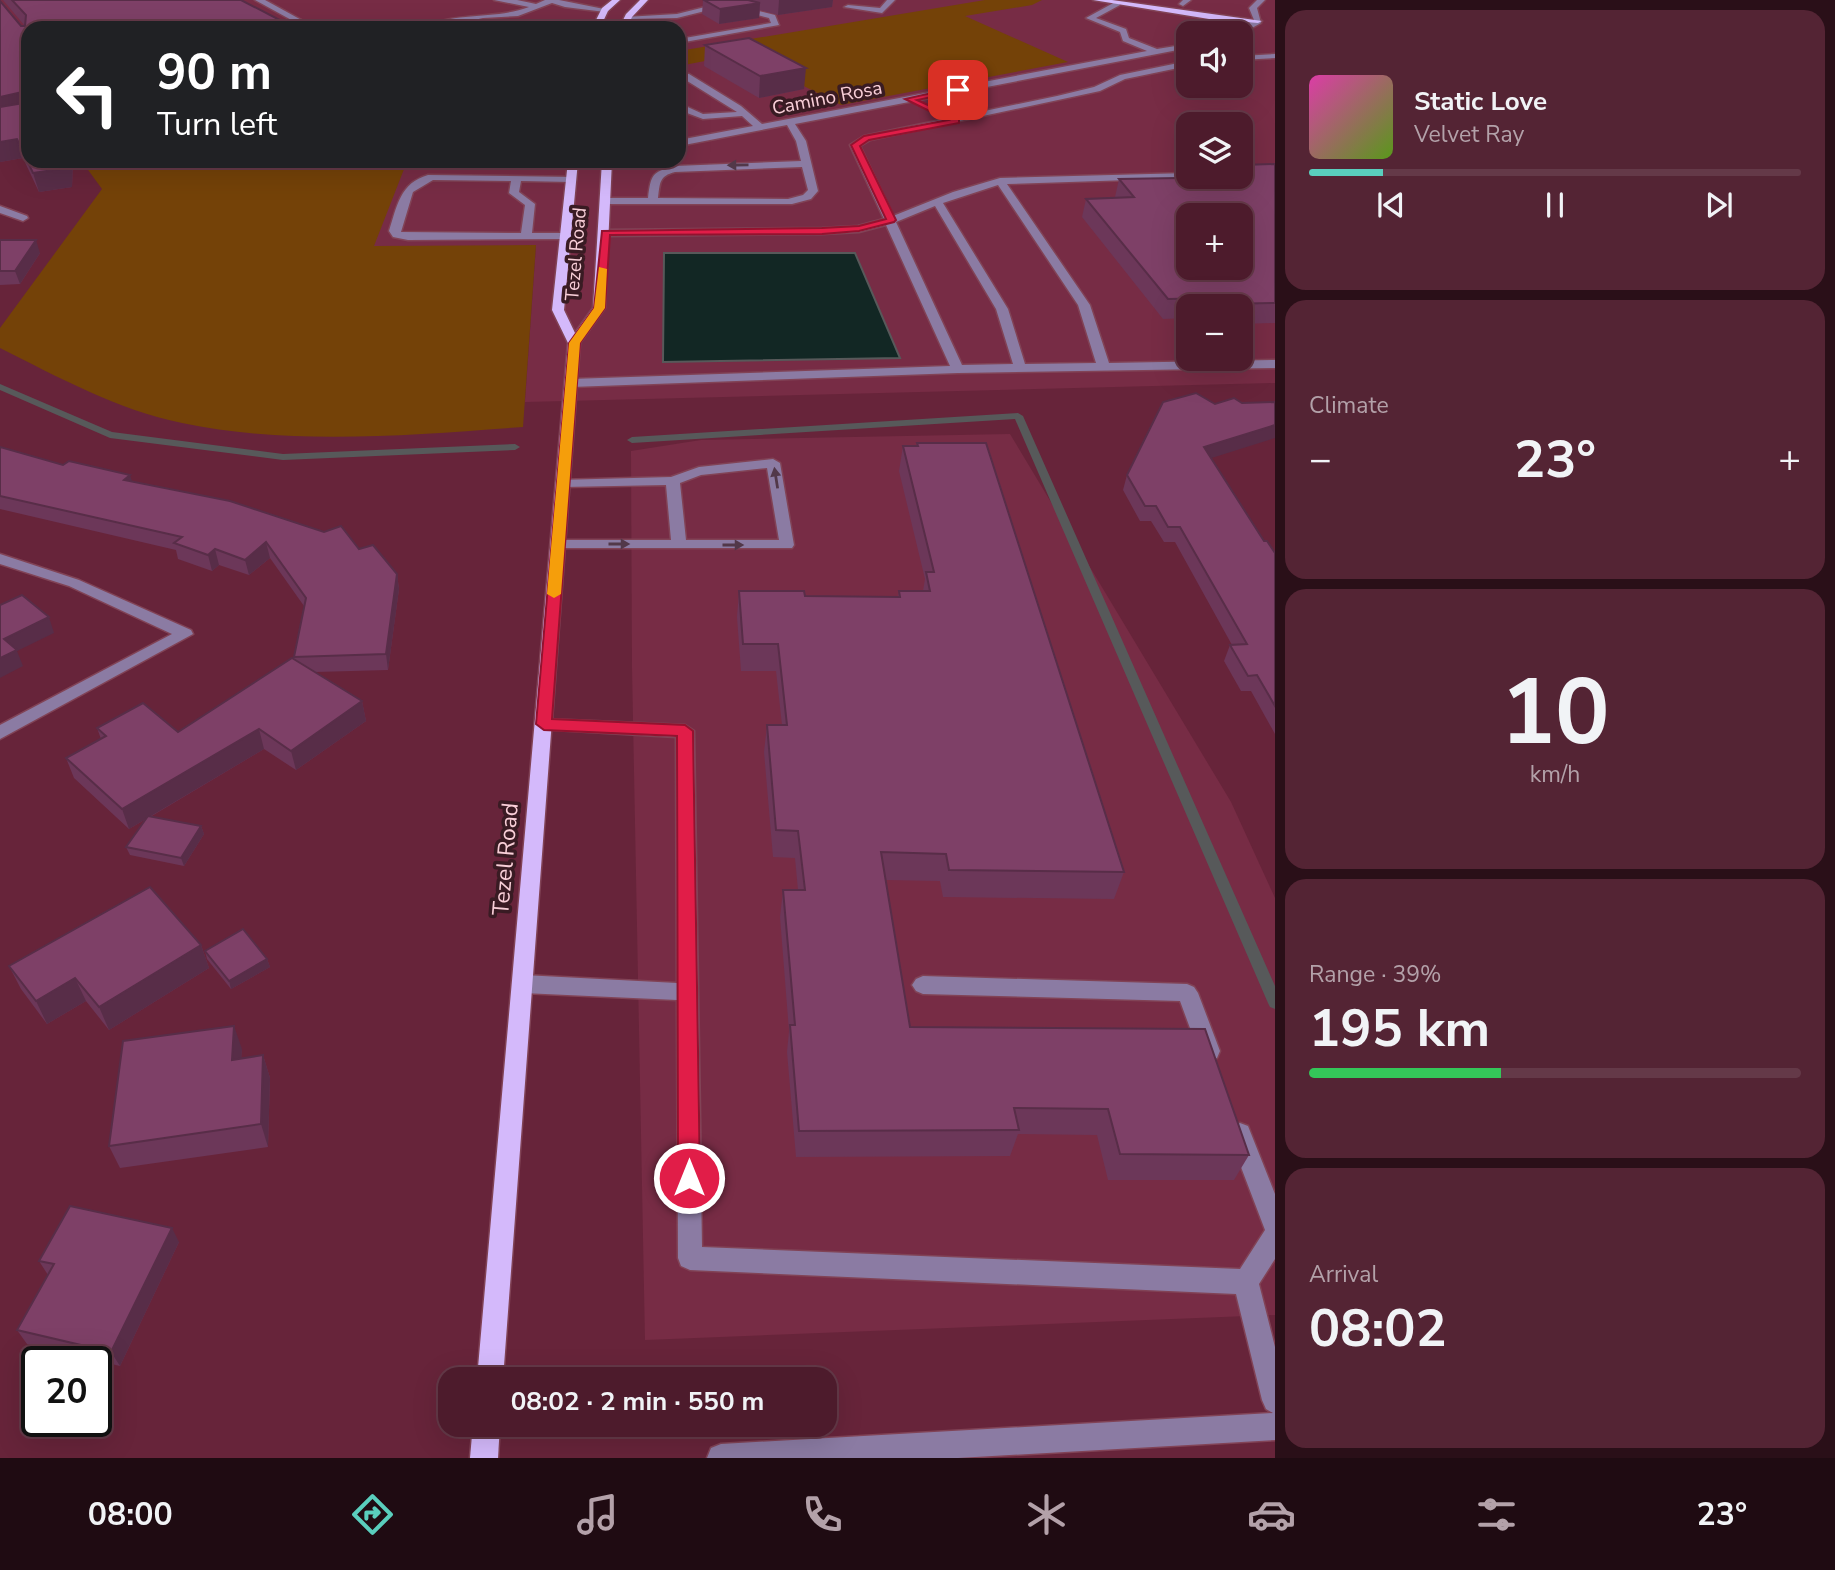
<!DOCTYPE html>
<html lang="en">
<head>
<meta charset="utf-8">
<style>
  :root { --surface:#4d1b2c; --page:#542434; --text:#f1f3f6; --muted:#b3a1a9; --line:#643948; --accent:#5acebd }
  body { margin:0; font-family:"Nunito Sans",sans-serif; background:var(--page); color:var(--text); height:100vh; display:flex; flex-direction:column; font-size:26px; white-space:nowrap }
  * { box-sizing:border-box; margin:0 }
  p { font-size:23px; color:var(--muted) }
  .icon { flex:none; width:38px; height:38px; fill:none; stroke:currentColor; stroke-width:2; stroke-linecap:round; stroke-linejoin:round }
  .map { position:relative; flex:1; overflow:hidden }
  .drawer { display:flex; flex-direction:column; gap:10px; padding:10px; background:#2a0f18; width:560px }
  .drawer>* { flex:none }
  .banner { position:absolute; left:21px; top:21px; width:665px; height:147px; border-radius:21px; box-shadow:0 7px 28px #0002,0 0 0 2px var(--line); background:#202124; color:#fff; overflow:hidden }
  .fabs { position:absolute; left:1176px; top:21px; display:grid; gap:14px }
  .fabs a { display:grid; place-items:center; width:77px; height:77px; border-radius:14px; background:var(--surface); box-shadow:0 7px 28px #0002,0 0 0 2px var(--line); font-size:35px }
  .speed { position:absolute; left:21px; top:1346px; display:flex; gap:14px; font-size:35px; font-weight:700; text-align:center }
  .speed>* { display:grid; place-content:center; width:91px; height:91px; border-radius:50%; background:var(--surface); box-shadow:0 7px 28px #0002,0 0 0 2px var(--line); line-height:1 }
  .speed .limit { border:4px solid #111; border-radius:10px; background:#fff; color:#111 }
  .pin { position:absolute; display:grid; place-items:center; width:60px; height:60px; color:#fff; margin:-30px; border-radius:14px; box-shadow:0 4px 10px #0006 }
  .me { position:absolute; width:77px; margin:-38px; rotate:0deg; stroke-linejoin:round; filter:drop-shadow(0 0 5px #0008) }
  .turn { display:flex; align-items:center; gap:24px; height:147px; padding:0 21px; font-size:32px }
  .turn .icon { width:91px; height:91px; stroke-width:2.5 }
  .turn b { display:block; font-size:49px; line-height:60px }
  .big { font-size:52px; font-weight:700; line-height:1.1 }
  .drawer .tile { flex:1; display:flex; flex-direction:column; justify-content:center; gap:10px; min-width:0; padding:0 24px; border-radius:21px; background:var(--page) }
  .drawer .dial { align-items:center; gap:0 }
  .dial b { font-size:91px; line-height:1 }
  .song { display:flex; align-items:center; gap:21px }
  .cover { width:84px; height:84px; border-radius:10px; background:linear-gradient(135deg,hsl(320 70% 55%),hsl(90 70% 35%)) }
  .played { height:7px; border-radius:4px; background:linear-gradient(90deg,var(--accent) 15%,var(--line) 15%) }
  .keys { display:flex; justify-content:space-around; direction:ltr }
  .heat { display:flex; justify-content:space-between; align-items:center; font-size:38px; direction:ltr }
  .charge { height:10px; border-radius:5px; background:linear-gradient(90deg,#34c759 39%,var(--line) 0) }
  .trip { position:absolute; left:438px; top:1367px; width:399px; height:70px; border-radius:21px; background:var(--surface); box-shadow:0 7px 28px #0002,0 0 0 2px var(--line); font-weight:700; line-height:70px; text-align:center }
  .tab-bar { display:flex; height:112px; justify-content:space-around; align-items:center; background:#1f0b12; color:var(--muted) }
  .tab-bar .icon { width:49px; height:49px }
  .tab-bar .active { color:var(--accent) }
  .tab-bar b { font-size:32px; color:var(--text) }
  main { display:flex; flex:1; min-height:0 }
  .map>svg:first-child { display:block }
</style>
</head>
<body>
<main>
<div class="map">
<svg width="1275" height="1458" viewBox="0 0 1275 1458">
  <rect width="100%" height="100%" fill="#67243a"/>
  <g fill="#772c45" fill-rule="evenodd">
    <path d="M0,0H1275V383L525,402L536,246H373L405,165L359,163L360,161H679V28H28L0,23ZM1188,33H1241V86H1188ZM1188,124H1241V177H1188ZM1188,215H1241V268H1188ZM1188,306H1241V359H1188Z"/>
    <path d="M1010,434L1231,802L1275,898V1315L645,1340L632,667L631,451L701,440Z"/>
  </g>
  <g fill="#744208">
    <path d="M985,0H1042L1032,5L965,16L1068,62L841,105L741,54L679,66V51Z"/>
    <path d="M84,161H360V163L406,164L374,246L536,245L523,427C411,435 292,446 182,423C118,410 58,377 0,348V328L102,189L83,163Z"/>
  </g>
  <path fill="#122724" stroke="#57595a" stroke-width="2" d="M664,253H855L900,358L663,362Z"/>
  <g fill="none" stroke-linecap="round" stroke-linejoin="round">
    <g fill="#57595a" fill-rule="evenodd">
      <path d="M0,384L112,432L283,454L515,444L520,447L515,450L283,460L110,438L0,390Z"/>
      <path d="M1018,413L1023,416L1275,986V1009L1270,1007L1268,1003L1015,419L632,443L627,440L632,437Z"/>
    </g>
    <defs>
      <g id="minor">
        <path d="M255,0H265L316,28H306Z"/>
        <path d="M494,0H517L536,4L545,0H559L609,10L605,12L565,7L552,3L518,16L483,18L438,28H423C455,11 496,20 529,7Z"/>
        <path d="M887,0H895L882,13L844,7L848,5L880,8Z"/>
        <path d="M1183,0H1191L1183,6L1179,4Z"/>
        <path d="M1257,0H1265L1257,8L1261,23L1241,34L1233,33L1254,20L1249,8Z"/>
        <path d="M1117,1L1120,5L1096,18L1126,29L1129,38L1157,49L1188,44V48L795,124L806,141L818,191L811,199L792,204H606L601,201L606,198H648C651,174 652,172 675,166L801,161L796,141L787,125L679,146V140L753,126L742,116L703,119L679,110V103L703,114L737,112L684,79H679V73L689,74L741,106L762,124L1147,51L1123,41L1120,32L1086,18ZM802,167L808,190L803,195L788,199L658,198C660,183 659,176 675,172Z"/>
        <path d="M709,6L746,8L775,15L779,25L679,43V39L771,23L769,18L746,12L709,10L677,18L629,19L625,17L677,14Z"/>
        <path d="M1275,54V58L1241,60V56Z"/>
        <path d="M1188,61V66L1125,79L1100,91L870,140L860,146L893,216L953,192L1000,178L1188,173L1191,178L1007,184L1090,305L1109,363L1275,360V368L958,373L571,387L565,383L571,379L950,366L886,225L859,232L822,234L605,236L600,233L605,230L822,228L858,226L884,219L850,145L864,136L1057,96L1094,87L1120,75ZM998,185L1078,305L1096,363L1025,364L1008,309L943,203ZM935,206L996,309L1013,364L962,365L896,222Z"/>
        <path d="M428,175L575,177L576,179L571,182L521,181L519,192L535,204L532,233H565L570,236L565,239L408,240L393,237L389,231C397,206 400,183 428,175ZM433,180L511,181L509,193L525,205L521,233L401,232L413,192Z"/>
        <path d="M0,206L27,216L28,218L23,221L0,213Z"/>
        <path d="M773,459L780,463L794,545L792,548H558L551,544L558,540H671L666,485L563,487L556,483L558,480L671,477L699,467ZM767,468L779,540H686L680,483L701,475Z"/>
        <path d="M0,554L79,580L191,630L193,634L0,739V725L172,634L69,586L0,564Z"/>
        <path d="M544,719L685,725L694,731L702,1247L1240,1269L1265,1230L1228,1133L1232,1126L1240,1123L1248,1126L1275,1194V1259L1259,1284L1275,1347V1440L958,1458H707L711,1448L721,1444L1273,1413L1266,1409L1262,1400L1236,1294L690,1270L681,1266L678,1258L677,1000L523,993L516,990L512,984L516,978L523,975L677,983L676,737L538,729L535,725L538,721Z"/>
        <path d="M923,976L1187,984L1194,987L1198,993L1220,1051L1217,1058L1209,1060L1201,1058L1180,1001L923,994L916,991L912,985L916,979Z"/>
      </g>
      <g id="major">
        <path d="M612,0H620L608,11L600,28H592L602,8Z"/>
        <path d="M640,0H648L632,17L627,28H619L626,14Z"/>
        <path d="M1093,0H1112L1262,21L1258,23L1209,19Z"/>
        <path d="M568,161H578L564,310L575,333L593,308L602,161H612L605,308L580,343L503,1379H477L568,343L552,310Z"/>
        <path d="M473,1424H500L498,1458H470Z"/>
      </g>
    </defs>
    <use href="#minor" stroke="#814356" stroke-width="3"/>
    <use href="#major" stroke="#814356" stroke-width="3"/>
    <use href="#minor" fill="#8b7ba3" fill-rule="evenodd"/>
    <use href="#major" fill="#d4b9fb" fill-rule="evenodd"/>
  </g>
  <g fill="#6c3759">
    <path d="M3,0H241L28,28V161H73L72,187L39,192L23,158L0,162L21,26H25Z"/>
    <path d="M703,0H833L832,7L778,15L760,10L759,18L719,24L702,14Z"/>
    <path d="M705,45L804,89L759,98L704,66Z"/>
    <path d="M1275,164V323L1241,324V306H1188V318L1163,319L1082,217L1086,199L1115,197L1119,179L1241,177Z"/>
    <path d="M0,240L40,253L20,284L0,285Z"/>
    <path d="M917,443L1124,872L1114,899L943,897L940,881L886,880L910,1027L1249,1155L1234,1180H1108L1097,1135L1018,1134L1010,1156L796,1157L787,1052L789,1031L780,917L783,890H798L795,858L773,857L764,752L767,725H782L776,671H741L737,617L739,591L805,596L898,597L899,591H923L925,579L899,471L903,446H916Z"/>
    <path d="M0,447L63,465L132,482L359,549L397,574L399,589L388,670L315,672L362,701L366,721L296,770L264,749L150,817L201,826L204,834L184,866L130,855L126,847L146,819L129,829L74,778L66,758L101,739L97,728L178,732L294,660V657L304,606L270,558L249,575L219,565L212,571L178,559L176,550L0,509Z"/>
    <path d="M1211,459L1264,541L1275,553V734L1251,691H1241L1224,661L1230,645H1232L1175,542H1164L1151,521H1140L1123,490L1127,475Z"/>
    <path d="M201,945L209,968L109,1030L86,1001L47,1024L21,989L9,966Z"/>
    <path d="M205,951L267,959L270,967L231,989L207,959Z"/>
    <path d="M242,1049L241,1058L263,1055L270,1078L268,1147L120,1168L109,1146Z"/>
    <path d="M179,1242L120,1366L27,1344L17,1330L48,1275L39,1261Z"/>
  </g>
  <g fill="#582d48">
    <path d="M779,0H833L832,7L778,15Z"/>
    <path d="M760,3L759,18L719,24L720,9Z"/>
    <path d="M806,68L804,89L759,98L760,76Z"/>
    <path d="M22,92L27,109L0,115V97Z"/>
    <path d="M17,139L23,158L0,162V142Z"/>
    <path d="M67,161H73L72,187L39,192L33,173Z"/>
    <path d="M36,240L40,253L20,284L15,271Z"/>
    <path d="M1275,425V438L1199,462L1204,447Z"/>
    <path d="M130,475L135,490L124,480Z"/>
    <path d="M266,542L270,558L249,575L245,560Z"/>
    <path d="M215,549L219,565L212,571L208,555Z"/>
    <path d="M397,574L399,589L388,670L386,654Z"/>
    <path d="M49,617L54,633L17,651L23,666L0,678V658L4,639Z"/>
    <path d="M362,701L366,721L296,770L291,751Z"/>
    <path d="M259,729L264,749L129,829L122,809Z"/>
    <path d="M201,826L204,834L184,866L181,858Z"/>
    <path d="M201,945L209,968L109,1030L99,1007Z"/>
    <path d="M267,959L270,967L231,989L229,981Z"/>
    <path d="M75,978L86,1001L47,1024L36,1001Z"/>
    <path d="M234,1026L242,1049L240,1083L232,1060Z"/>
    <path d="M263,1055L270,1078L268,1147L261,1124Z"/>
    <path d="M172,1228L179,1242L120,1366L111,1352Z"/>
  </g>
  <g fill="#7e4067" stroke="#582d48" stroke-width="2" fill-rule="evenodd">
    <path d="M12,0H241L295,28H28V161H67V168L33,173L17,139L0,142V107L23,103L26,95L22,92L0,97V1L21,26H25L26,15Z"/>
    <path d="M704,0H748L760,3L720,9Z"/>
    <path d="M749,38L806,68L760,76L705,45Z"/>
    <path d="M1275,164V303L1224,304L1219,298L1168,299L1086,199L1134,197L1119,179L1241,177V165ZM1188,215H1241V268H1188Z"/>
    <path d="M0,240H36L15,271H0Z"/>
    <path d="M1196,393L1215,404L1234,398L1242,403L1275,402V425L1204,447L1264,541H1267L1275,553V706L1257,675L1248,676L1230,645L1247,644L1180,527H1168L1156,506H1145L1127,475L1163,402Z"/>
    <path d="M917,443H986L1124,872L949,870L946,854L881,852L910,1027L1205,1029L1249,1155L1120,1154L1108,1109L1014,1108L1019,1130L799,1131L790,1025H795L783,890H805L798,831L776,830L767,725H787L778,644H743L739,591H804L805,596L900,597L899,591H930L926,572H934L903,446H918Z"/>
    <path d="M0,447L63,465L69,461L130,475L124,480L230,501L324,532L341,526L359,549L373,545L397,574L386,654L294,657L306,598L266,542L245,560L215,549L208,555L174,543L182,537L0,496Z"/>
    <path d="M22,595L49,617L4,639L17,650L0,658V605Z"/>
    <path d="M292,658L362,701L291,751L259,729L122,809L66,758L106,736L97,728L143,703L178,732Z"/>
    <path d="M148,816L201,826L181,858L126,847Z"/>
    <path d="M150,887L201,945L99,1007L75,978L36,1001L9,966Z"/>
    <path d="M243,929L267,959L229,981L205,951Z"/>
    <path d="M234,1026L232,1060L263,1055L261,1124L109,1146L123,1041Z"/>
    <path d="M70,1206L172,1228L111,1352L17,1330L54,1264L39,1261Z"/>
  </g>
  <defs><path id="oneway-solid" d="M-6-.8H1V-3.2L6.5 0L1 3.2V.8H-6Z" transform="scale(1.75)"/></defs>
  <g fill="#523849">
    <use href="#oneway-solid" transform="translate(738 165) rotate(179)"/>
    <use href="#oneway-solid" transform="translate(776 478) rotate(-99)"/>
    <use href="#oneway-solid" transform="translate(619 544)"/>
    <use href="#oneway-solid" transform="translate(733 545)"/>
  </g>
  <path fill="#e11d48" stroke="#92132f" stroke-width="2" d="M958,87L961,91L917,100L959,119V123L869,140L860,146L896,220L894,222L859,231L822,234L610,235L605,308L580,343L552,719L685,725L693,731L700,1178L697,1185L689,1188L681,1185L678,1178L677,736L544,730L536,724L569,343L594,308L602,231L822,228L859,226L886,219L851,145L864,136L948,120L905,99Z"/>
  <path fill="#f59e0b" d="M599,267L607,269L605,308L580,343L561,594L554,598L547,594L569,343L594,308Z"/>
  <g text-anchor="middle" stroke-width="7" stroke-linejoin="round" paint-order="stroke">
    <g font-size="19" fill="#f9cfd8" stroke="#391b23">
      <text transform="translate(827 97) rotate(-11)" y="7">Camino Rosa</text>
      <text transform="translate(575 254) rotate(-85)" y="7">Tezel Road</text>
    </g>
    <g font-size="23" fill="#f9cfd8" stroke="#391b23">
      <text transform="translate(505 859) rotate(-85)" y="8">Tezel Road</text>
    </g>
  </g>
</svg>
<div class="fabs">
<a><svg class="icon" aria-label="sound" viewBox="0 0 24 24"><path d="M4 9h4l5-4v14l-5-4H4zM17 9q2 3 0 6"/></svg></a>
<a><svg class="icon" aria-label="layers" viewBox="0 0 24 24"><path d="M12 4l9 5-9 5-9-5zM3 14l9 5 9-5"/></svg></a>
<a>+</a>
<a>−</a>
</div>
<div class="speed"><div class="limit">20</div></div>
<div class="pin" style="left:958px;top:90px;background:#d93025"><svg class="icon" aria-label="arrive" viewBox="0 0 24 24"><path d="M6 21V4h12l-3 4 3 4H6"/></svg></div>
<svg class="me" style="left:689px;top:1178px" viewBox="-20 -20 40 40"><circle r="17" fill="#e11d48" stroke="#fff" stroke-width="3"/><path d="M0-11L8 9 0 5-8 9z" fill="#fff"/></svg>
<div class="trip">08:02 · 2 min · 550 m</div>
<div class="banner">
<div class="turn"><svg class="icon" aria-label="left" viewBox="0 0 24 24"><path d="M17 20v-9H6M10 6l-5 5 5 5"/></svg><div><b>90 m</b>Turn left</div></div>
</div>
</div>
<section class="drawer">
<div class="tile">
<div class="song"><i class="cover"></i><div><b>Static Love</b><p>Velvet Ray</p></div></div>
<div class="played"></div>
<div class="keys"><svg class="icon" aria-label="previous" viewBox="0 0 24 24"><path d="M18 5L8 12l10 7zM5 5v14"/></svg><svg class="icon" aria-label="pause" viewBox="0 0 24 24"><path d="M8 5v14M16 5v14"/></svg><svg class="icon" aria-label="next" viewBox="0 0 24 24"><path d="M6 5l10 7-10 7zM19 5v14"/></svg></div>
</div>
<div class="tile"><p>Climate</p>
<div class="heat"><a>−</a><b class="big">23°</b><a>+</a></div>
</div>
<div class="tile dial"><b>10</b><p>km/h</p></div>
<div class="tile"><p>Range · 39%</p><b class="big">195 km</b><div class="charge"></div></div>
<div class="tile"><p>Arrival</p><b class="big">08:02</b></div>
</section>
</main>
<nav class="tab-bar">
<b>08:00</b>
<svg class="icon active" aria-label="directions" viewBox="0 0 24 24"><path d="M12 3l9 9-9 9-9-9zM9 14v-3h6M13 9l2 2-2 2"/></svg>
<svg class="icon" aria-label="music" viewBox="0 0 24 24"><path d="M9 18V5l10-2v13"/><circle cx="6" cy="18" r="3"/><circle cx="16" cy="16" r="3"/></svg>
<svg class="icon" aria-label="phone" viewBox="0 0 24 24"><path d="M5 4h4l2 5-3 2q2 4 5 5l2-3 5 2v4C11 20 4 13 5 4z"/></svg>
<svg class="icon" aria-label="climate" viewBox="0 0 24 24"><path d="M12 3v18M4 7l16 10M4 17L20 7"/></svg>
<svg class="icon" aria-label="car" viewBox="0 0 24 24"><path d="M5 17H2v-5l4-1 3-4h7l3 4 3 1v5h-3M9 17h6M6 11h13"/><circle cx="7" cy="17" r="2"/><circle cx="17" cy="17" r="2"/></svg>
<svg class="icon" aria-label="filters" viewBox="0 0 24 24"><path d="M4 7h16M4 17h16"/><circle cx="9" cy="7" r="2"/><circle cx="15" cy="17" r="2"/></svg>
<b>23°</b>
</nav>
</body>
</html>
